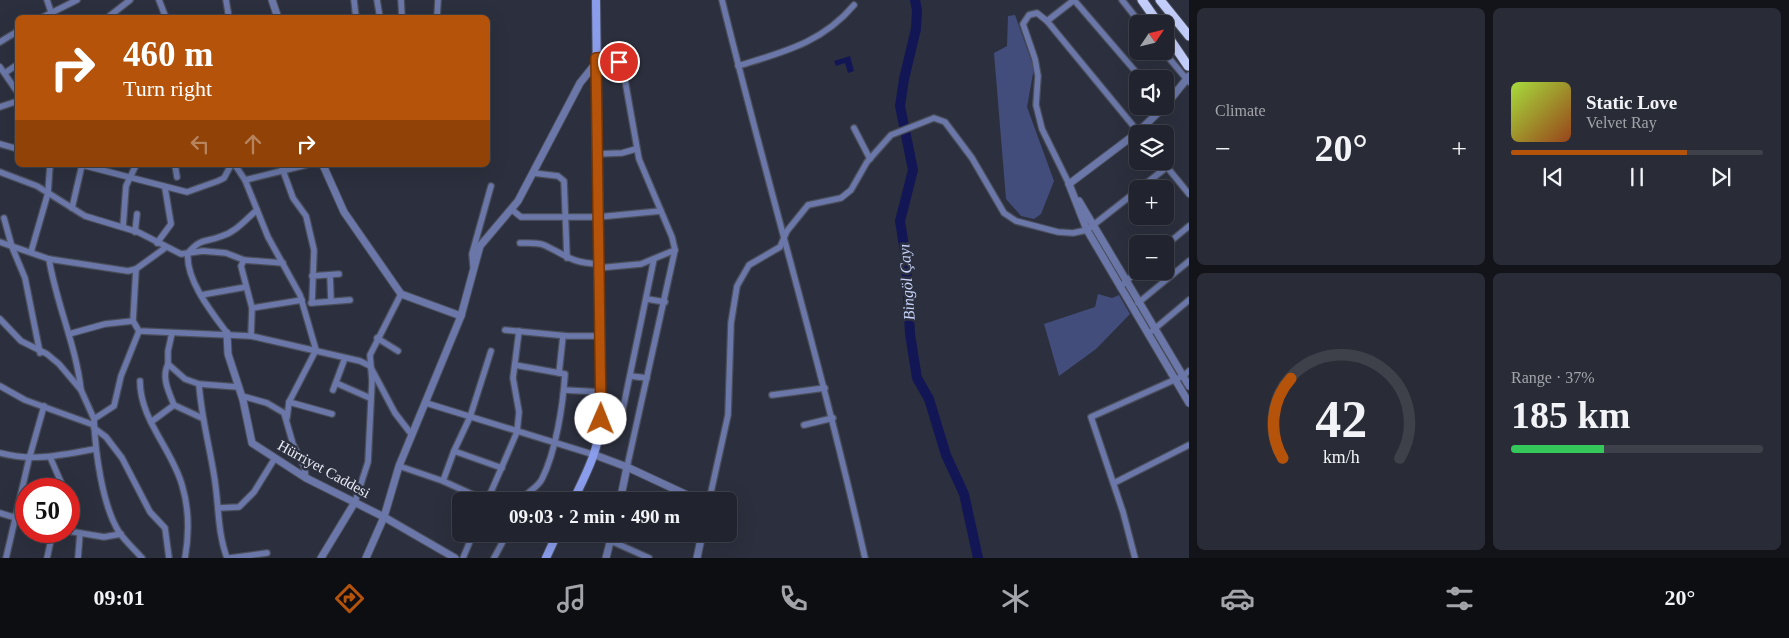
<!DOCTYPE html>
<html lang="en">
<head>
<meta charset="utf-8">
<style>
  :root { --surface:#21242e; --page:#292c36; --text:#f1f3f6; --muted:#a2a4aa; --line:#3e414a; --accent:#b45309 }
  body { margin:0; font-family:"Times New Roman",serif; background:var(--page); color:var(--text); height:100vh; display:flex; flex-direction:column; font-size:19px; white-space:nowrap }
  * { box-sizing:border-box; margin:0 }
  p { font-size:16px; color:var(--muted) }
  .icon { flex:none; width:28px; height:28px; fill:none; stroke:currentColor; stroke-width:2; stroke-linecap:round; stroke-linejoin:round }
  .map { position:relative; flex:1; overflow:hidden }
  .panel { display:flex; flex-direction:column; gap:8px; padding:8px; background:#121419; width:600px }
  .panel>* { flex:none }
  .guide { position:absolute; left:15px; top:15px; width:475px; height:152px; border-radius:8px; box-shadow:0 5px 20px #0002,0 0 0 1px var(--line); background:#b45309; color:#fff; overflow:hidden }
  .needle { width:32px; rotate:55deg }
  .controls { position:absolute; left:1129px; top:15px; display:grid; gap:10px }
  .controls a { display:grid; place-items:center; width:45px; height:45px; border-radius:8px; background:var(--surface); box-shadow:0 5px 20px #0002,0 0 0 1px var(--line); font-size:25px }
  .speed { position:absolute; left:15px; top:478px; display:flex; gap:10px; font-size:25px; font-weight:700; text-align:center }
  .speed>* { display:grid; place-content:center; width:65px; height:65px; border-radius:50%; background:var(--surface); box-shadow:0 5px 20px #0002,0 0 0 1px var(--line); line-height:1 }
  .speed .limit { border:8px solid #d22; background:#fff; color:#111 }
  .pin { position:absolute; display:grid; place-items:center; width:42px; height:42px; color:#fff; margin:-21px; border:2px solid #fff; border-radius:50%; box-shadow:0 1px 5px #0007 }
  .me { position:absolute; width:55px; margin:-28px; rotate:1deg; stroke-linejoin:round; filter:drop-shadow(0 0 4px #0008) }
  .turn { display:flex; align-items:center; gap:18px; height:105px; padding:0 25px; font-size:22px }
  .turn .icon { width:65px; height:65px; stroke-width:2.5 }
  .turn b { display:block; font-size:35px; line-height:42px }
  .lanes { display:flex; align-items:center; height:48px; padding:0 25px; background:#0003; justify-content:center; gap:25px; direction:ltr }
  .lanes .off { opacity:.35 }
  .big { font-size:38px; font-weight:700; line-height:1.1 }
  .panel .tile { flex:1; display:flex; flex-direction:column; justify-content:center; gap:8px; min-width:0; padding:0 18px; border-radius:8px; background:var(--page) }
  .panel .dial { align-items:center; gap:0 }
  .dial svg { height:130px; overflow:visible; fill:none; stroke:var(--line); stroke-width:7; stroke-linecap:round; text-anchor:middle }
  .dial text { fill:var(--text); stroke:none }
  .song { display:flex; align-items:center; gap:15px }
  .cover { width:60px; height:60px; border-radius:8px; background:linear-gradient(135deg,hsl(80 70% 55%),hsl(20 70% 35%)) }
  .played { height:5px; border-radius:2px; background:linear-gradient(90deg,var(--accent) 70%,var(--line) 70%) }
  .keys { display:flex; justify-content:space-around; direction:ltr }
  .heat { display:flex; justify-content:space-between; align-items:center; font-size:28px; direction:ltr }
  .charge { height:8px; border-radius:4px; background:linear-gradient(90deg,#34c759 37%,var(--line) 0) }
  .panel .tiles { flex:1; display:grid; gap:8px; grid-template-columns:repeat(2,1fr) }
  .trip { position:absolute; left:452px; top:492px; width:285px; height:50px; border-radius:8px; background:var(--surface); box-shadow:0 5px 20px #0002,0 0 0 1px var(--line); font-weight:700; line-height:50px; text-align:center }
  .tab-bar { display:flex; height:80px; justify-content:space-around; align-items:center; background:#0d0e12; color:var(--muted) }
  .tab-bar .icon { width:35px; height:35px }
  .tab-bar .current { color:var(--accent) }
  .tab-bar b { font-size:22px; color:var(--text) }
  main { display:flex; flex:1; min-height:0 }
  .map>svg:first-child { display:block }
</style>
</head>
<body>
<main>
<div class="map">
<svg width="1189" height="558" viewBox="0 0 1189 558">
  <rect width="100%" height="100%" fill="#2c303e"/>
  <g fill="#424d7b">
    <path d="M1015,15L1034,68L1027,107L1054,181L1041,214L1034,219L1021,216L1006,199L994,53L1007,46L1008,16Z"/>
    <path d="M1098,294L1112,298L1119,295L1130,314L1096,349L1059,376L1044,324L1095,307Z"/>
  </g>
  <path fill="#131655" d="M850,56L854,71L848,73L845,63L836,66L834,61Z"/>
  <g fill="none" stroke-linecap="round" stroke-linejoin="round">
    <path stroke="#131655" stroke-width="10" d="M915,0L917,10L916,29L904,79L900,106L913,170L900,221L906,259L910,334L917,378L929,399L946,455L964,494L978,558"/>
    <defs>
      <g id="minor">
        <path d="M47,0L51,12"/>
        <path d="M159,0L166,18"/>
        <path d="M226,0L229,18"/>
        <path d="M354,0L356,18"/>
        <path d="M377,0L380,18"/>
        <path d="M401,0L402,18"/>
        <path d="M722,0C768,187 823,371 865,558"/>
        <path d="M1074,0L1142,79"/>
        <path d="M1122,0L1141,24"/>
        <path d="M41,18L77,0"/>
        <path d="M107,18L130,0"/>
        <path d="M437,18L438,0"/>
        <path d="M1047,21L1074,0"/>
        <path d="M0,42L18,31"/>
        <path d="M1163,51L1189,82"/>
        <path d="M596,59L616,58L623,69L639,159L672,237L675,250L627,467"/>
        <path d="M738,66C783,52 822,43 854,5"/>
        <path d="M0,67L18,93"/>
        <path d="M5,73L18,64"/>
        <path d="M0,107L18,101"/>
        <path d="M854,128L870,159"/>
        <path d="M0,144L18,149"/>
        <path d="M597,154L622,153L636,149"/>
        <path d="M1162,161L1189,194"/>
        <path d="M82,165L187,192L218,181L224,178L231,165"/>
        <path d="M175,165L177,177"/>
        <path d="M235,165L245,180L268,237L300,295L316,350L289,402L287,418"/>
        <path d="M281,165L293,198L306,216L314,250L312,303"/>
        <path d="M0,172L37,186L85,216L138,232L181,254L203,251L226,253L244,260L283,263"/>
        <path d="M533,173L558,176L564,181L567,258"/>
        <path d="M245,180L306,165"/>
        <path d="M1069,184L1042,129L1036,105L1038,76L1035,59L1023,24L1029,15L1037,13L1047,21L1140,134"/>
        <path d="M1139,189L1167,167"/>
        <path d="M72,208L82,165"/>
        <path d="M511,209L521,217H598L661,211"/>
        <path d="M4,218L12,247L25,278L40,353"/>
        <path d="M123,227L126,186L136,165"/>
        <path d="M135,232L137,214"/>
        <path d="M0,242L49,259L128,271L136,269L165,248"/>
        <path d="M157,243L171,224L165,188"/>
        <path d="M520,243C528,243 537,242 544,245C566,255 571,263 598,264"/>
        <path d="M1165,246L1189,226"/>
        <path d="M31,252L48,193L50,165"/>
        <path d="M49,259C56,303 76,345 81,390"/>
        <path d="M244,260L241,266L252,308L251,336"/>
        <path d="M473,266L472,254L491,186"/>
        <path d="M598,268L641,264L675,250"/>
        <path d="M136,269L133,321L139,331L251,336L360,361L370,366L395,413L412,435"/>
        <path d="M330,275L331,301"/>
        <path d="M312,276L339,274"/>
        <path d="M1120,287L1138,270"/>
        <path d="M201,295L246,287"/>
        <path d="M647,299L665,302"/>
        <path d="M311,303L350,300"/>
        <path d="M1138,303L1189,261"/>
        <path d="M252,308L302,300"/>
        <path d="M0,319L21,341L47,354L59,364L81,390L94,419L114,406L121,376L139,331"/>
        <path d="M505,330L568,336H601"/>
        <path d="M1152,331L1189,300"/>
        <path d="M172,333L168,351V364L185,379L199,384L238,387"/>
        <path d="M227,333C212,313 185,279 188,253C202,237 205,243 222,236C236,232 246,219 257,210"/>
        <path d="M69,334L105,324L133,321"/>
        <path d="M377,338L398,351"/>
        <path d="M168,364C161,378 169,392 174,405L202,418"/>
        <path d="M515,365L565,374C563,405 556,451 542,479C537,489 525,492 522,501"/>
        <path d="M559,373L563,336"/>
        <path d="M630,376L647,378"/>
        <path d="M140,381C140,420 172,449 182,485C189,508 189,535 185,558"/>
        <path d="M336,383L370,398"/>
        <path d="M199,384C201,415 209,444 214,475C219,503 217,531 227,558"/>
        <path d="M0,386L25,400L94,425"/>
        <path d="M333,390L345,358"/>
        <path d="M564,390L601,392"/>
        <path d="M772,395L825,388"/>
        <path d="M242,396L267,403L284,413L293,444L304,466L306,478"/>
        <path d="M289,402L332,414"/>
        <path d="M426,403L595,455"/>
        <path d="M94,419C95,450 102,505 119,532C125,541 135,550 142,558"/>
        <path d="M151,422L174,405"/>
        <path d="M620,423L654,259"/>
        <path d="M804,425L833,418"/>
        <path d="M94,428L106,437L122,458L150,512L165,528L169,558"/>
        <path d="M454,451L502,468"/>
        <path d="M0,453C35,462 60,455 95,449"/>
        <path d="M50,457L64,489"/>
        <path d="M399,466L443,481L487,501"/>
        <path d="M443,481L454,451L470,417L491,351"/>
        <path d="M1114,483L1189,445"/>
        <path d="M487,501L517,432L519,412L513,378L519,331"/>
        <path d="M709,501L728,415L731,323L737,286L749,265L780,247L787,231L808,205L841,198L851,190L867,162L891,135L934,118L945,122L972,158L1004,213L1016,221L1058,232L1073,233L1087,230L1138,190"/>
        <path d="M355,502L368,462L372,381L370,355L401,294"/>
        <path d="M218,508L239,507L254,492L275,458"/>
        <path d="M0,513L26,521"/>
        <path d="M68,531L104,537L121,534"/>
        <path d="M611,541L649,558"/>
        <path d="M6,558L29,459L44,406"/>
        <path d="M47,558L53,531"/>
        <path d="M78,558L80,533"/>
        <path d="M230,558L267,553"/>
        <path d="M463,558L473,534"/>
        <path d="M494,558L507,534"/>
        <path d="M1135,558L1123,512L1091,417L1183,376L1189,371"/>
      </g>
      <g id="tertiary">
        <path d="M272,0L278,18"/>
        <path d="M323,165L344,212L401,294L461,316"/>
        <path d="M1069,184L1087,230L1189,403"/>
        <path d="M1069,184L1138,132L1166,105L1189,76"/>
        <path d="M1079,201L1189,386"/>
        <path d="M227,333L228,354L243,400L252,443L306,478L384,517L455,558"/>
        <path d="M595,455L627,467L700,501"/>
        <path d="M620,501L627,467"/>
        <path d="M321,558L355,502"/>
        <path d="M366,558L384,517L399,466L461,316L480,246L518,201L580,83L596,63"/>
        <path d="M606,558L612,534"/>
        <path d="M697,558L702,534"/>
      </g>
      <g id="secondary">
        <path d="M573,501C586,474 599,450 601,419L596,0"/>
        <path d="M546,558L557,534"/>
      </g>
      <g id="trunk">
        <path d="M1142,0L1159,24"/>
        <path d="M1160,0L1189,36"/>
        <path d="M1165,32L1188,66"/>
      </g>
    </defs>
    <use href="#minor" stroke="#4a4e5b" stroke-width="8"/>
    <use href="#tertiary" stroke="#4a4e5b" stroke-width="9"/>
    <use href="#secondary" stroke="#4a4e5b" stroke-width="10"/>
    <use href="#trunk" stroke="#4a4e5b" stroke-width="11"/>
    <use href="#minor" stroke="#6a77a8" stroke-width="5.5"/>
    <use href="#tertiary" stroke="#6a77a8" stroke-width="7"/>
    <use href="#secondary" stroke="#8a9dec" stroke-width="8"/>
    <use href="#trunk" stroke="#c3cefa" stroke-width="9"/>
  </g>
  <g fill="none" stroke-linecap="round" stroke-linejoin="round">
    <defs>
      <path id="route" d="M601,419L596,58L612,57L619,62"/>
    </defs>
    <use href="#route" stroke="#753606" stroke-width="12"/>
    <use href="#route" stroke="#b45309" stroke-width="9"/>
  </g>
  <g text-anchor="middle" stroke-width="5" stroke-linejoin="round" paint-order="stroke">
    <g font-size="15" fill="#e7e9f3" stroke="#2c303e">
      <text transform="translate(324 469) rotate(29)" y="5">Hürriyet Caddesi</text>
    </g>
    <g font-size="16" font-style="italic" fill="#cad5fd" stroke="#2c303e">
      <text transform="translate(906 282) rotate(-94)" y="6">Bingöl Çayı</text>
    </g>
  </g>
</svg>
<div class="controls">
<a><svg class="needle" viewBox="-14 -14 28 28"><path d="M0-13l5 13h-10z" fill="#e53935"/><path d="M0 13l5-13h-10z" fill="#a2a4aa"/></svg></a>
<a><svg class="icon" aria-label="sound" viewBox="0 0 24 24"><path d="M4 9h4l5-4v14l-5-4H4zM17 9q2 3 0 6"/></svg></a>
<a><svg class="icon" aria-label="layers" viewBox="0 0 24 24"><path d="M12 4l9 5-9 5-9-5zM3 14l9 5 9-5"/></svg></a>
<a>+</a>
<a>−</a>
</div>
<div class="speed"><div class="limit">50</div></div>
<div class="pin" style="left:619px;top:62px;background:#d93025"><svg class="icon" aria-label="arrive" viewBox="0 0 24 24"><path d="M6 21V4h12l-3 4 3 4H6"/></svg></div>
<svg class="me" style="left:601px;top:419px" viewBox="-20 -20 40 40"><circle r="19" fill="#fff"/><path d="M0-13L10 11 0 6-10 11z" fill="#b45309"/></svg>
<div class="trip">09:03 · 2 min · 490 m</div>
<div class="guide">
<div class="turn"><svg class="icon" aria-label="right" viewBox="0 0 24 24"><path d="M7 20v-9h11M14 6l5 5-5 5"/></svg><div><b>460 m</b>Turn right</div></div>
<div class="lanes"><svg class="icon off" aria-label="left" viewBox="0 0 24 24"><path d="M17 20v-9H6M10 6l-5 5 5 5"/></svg><svg class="icon off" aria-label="ahead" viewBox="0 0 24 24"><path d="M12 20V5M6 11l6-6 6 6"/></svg><svg class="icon" aria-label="right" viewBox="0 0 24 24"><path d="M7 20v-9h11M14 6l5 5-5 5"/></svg></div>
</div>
</div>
<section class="panel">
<div class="tiles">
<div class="tile"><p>Climate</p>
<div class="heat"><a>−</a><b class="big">20°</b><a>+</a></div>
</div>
<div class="tile">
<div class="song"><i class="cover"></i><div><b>Static Love</b><p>Velvet Ray</p></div></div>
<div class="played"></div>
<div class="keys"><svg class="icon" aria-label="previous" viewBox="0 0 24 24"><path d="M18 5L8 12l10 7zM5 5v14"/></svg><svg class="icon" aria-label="pause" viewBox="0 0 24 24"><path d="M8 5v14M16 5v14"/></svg><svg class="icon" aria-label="next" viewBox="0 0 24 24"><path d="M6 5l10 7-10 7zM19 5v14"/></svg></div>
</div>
<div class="tile dial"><svg viewBox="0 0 100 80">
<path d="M14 69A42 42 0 1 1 86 69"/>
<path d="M14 69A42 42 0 0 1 19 20" stroke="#b45309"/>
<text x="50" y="56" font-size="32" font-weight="700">42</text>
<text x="50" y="72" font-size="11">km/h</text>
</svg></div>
<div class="tile"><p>Range · 37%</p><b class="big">185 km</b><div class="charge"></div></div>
</div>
</section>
</main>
<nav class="tab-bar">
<b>09:01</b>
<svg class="icon current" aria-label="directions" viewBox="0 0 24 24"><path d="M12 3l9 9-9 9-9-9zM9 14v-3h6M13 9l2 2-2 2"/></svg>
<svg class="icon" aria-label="music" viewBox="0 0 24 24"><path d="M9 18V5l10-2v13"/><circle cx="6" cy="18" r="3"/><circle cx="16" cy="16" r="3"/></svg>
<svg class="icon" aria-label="phone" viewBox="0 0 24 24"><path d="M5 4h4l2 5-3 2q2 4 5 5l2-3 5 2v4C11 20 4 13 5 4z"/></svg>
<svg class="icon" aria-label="climate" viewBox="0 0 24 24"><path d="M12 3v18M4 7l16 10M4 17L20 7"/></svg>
<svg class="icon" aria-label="car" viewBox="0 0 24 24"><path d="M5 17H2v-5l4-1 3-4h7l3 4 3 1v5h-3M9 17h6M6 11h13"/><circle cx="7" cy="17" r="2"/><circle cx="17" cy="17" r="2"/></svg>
<svg class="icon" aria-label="filters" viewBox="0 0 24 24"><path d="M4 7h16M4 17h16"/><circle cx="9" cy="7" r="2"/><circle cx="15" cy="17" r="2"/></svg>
<b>20°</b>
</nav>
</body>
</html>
